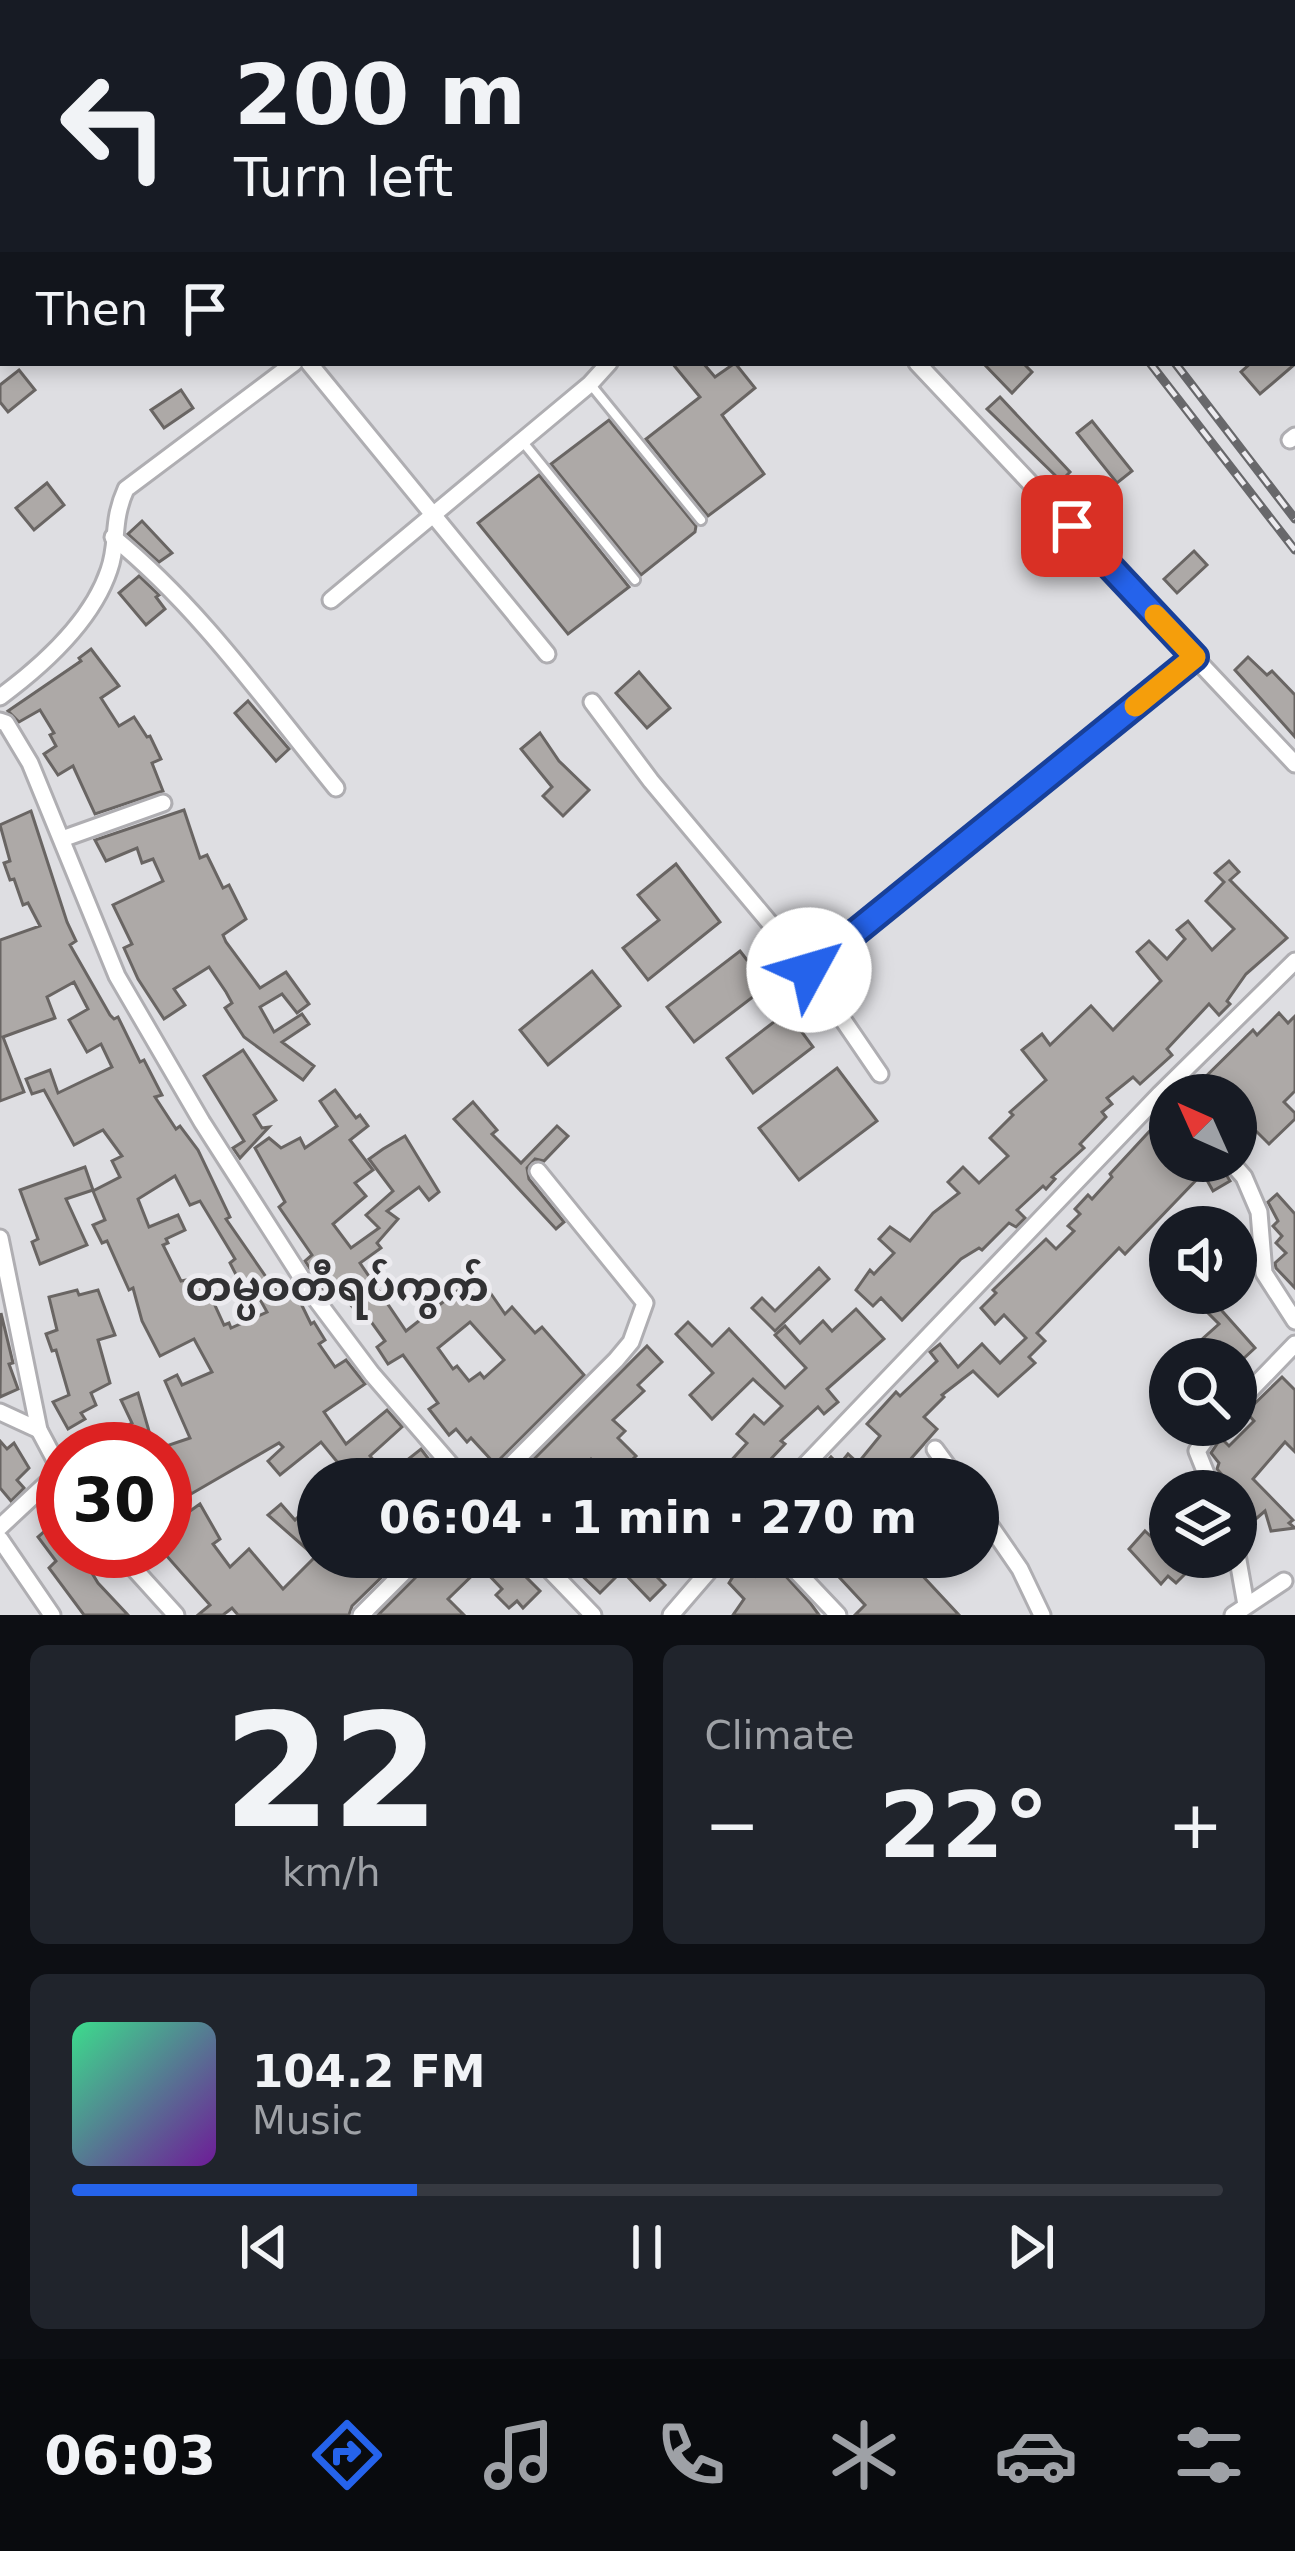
<!DOCTYPE html>
<html lang="en">
<head>
<meta charset="utf-8">
<style>
  :root { --surface:#171b24; --page:#20242c; --text:#f1f3f6; --muted:#9ea1a6; --line:#363941; --accent:#2563eb }
  body { margin:0; font-family:"DejaVu Sans","Noto Sans Myanmar",sans-serif; background:var(--page); color:var(--text); height:100vh; display:flex; flex-direction:column; font-size:45px; white-space:nowrap }
  * { box-sizing:border-box; margin:0 }
  p { font-size:39px; color:var(--muted) }
  .icon { flex:none; width:66px; height:66px; fill:none; stroke:currentColor; stroke-width:2; stroke-linecap:round; stroke-linejoin:round }
  .map { position:relative; height:1615px; overflow:hidden }
  .details { display:flex; flex-direction:column; gap:30px; padding:30px; background:#0d0f14; flex:1 }
  .details>* { flex:none }
  .top-card { position:absolute; left:0px; top:0px; width:1296px; height:366px; box-shadow:0 6px 18px #0003; background:#171b24; color:var(--text); overflow:hidden }
  .needle { width:78px; rotate:315deg }
  .buttons { position:absolute; left:1149px; top:1074px; display:grid; gap:24px }
  .buttons a { display:grid; place-items:center; width:108px; height:108px; border-radius:50%; background:var(--surface); box-shadow:0 6px 18px #0003; font-size:60px }
  .speed { position:absolute; left:36px; top:1422px; display:flex; gap:24px; font-size:60px; font-weight:700; text-align:center }
  .speed>* { display:grid; place-content:center; width:156px; height:156px; border-radius:50%; background:var(--surface); box-shadow:0 6px 18px #0003; line-height:1 }
  .speed .limit { border:18px solid #d22; background:#fff; color:#111 }
  .pin { position:absolute; display:grid; place-items:center; width:102px; height:102px; color:#fff; margin:-51px; border-radius:24px; box-shadow:0 6px 18px #0006 }
  .me { position:absolute; width:132px; margin:-66px; rotate:51deg; stroke-linejoin:round; filter:drop-shadow(0 0 9px #0008) }
  .turn { display:flex; align-items:center; gap:42px; height:252px; padding:0 36px; font-size:54px }
  .turn .icon { width:156px; height:156px; stroke-width:2.5 }
  .turn b { display:block; font-size:84px; line-height:102px }
  .then { display:flex; align-items:center; height:114px; padding:0 36px; background:#0003; gap:24px; font-size:45px }
  .big { font-size:90px; font-weight:600; line-height:1.1 }
  .details .card { flex:1; display:flex; flex-direction:column; justify-content:center; gap:18px; min-width:0; padding:0 42px; border-radius:18px; background:var(--page) }
  .details .dial { align-items:center; gap:0 }
  .dial b { font-size:156px; line-height:1 }
  .song { display:flex; align-items:center; gap:36px }
  .cover { width:144px; height:144px; border-radius:18px; background:linear-gradient(135deg,hsl(150 70% 55%),hsl(280 70% 35%)) }
  .played { height:12px; border-radius:6px; background:linear-gradient(90deg,var(--accent) 30%,var(--line) 30%) }
  .keys { display:flex; justify-content:space-around; direction:ltr }
  .heat { display:flex; justify-content:space-between; align-items:center; font-size:66px; direction:ltr }
  .details .tiles { flex:1; display:grid; gap:30px; grid-template-columns:1fr 1fr }
  .card:last-child { grid-column:span 2 }
  .trip { position:absolute; left:297px; top:1458px; width:702px; height:120px; border-radius:60px; background:var(--surface); box-shadow:0 6px 18px #0003; font-weight:600; line-height:120px; text-align:center }
  .tab-bar { display:flex; height:192px; justify-content:space-around; align-items:center; background:#090b0e; color:var(--muted) }
  .tab-bar .icon { width:84px; height:84px }
  .tab-bar .active { color:var(--accent) }
  .tab-bar b { font-size:54px; color:var(--text) }
  .map>svg:first-child { display:block }
</style>
</head>
<body>
<div class="map">
<svg width="1295" height="1615" viewBox="0 0 1295 1615">
  <rect width="100%" height="100%" fill="#dedee2"/>
  <g fill="#ada9a7" stroke="#696563" stroke-width="3" fill-rule="evenodd">
    <path d="M672,363H703L715,377L735,363L755,388L722,415L764,474L708,516L646,439L700,397Z"/>
    <path d="M983,363H1023L1032,372L1012,393Z"/>
    <path d="M1251,363H1295V364L1260,394L1241,372Z"/>
    <path d="M19,370L35,390L8,412L0,402V385Z"/>
    <path d="M181,390L193,408L164,428L151,410Z"/>
    <path d="M1000,397L1070,472L1061,481L987,409Z"/>
    <path d="M609,420L696,526L695,532L641,575L551,464Z"/>
    <path d="M1092,421L1132,471L1117,483L1077,433Z"/>
    <path d="M539,475L629,587L568,634L478,523Z"/>
    <path d="M47,483L64,505L34,530L16,508Z"/>
    <path d="M1080,484L1121,525L1109,537L1068,496Z"/>
    <path d="M142,521L172,553L159,562L128,534Z"/>
    <path d="M1194,551L1207,565L1177,593L1164,579Z"/>
    <path d="M139,576L159,595L156,597L165,609L146,625L119,593Z"/>
    <path d="M91,649L119,686L101,698L119,726L134,717L147,737L150,736L161,759L152,763L163,791L95,814L73,766L58,775L44,754L56,746L50,735L54,733L40,710L19,722L8,711L81,661L79,658Z"/>
    <path d="M1248,657L1267,675L1272,671L1295,695V737L1235,670Z"/>
    <path d="M639,672L670,708L647,728L616,693Z"/>
    <path d="M248,701L289,749L276,761L235,713Z"/>
    <path d="M540,733L559,761L589,790L563,816L543,796L552,787L521,749Z"/>
    <path d="M184,810L200,858L207,855L223,888L229,885L246,919L223,935L226,942L260,988L286,972L309,1004L297,1013L282,994L260,1007L274,1032L302,1014L309,1024L282,1042L314,1066L303,1080L244,1037L225,1008L232,1003L226,992L209,967L174,989L185,1005L164,1019L138,979L124,948L132,944L113,905L163,881L153,859L142,863L137,848L106,861L95,840Z"/>
    <path d="M31,811L67,922L76,941L70,945L110,1015L114,1019L118,1017L140,1062L144,1060L162,1095L155,1097L176,1129L180,1126L198,1150L230,1217L226,1219L275,1290L290,1281L311,1324L314,1322L325,1340L319,1344L335,1367L346,1360L365,1384L324,1412L346,1444L387,1410L402,1427L370,1456L387,1476L421,1449L444,1479H322L339,1464L321,1442L280,1475L268,1461L283,1447L279,1443L191,1494L166,1446L190,1438L165,1381L177,1375L182,1385L212,1372L194,1339L160,1356L142,1321L133,1288L129,1290L107,1241L102,1243L93,1225L105,1220L93,1191L120,1177L112,1161L122,1156L103,1130L74,1145L44,1090L32,1094L26,1079L50,1070L58,1093L112,1067L101,1044L87,1052L69,1020L88,1009L74,982L47,997L55,1018L3,1037L24,1092L0,1101V940L40,926L28,903L23,905L14,879L10,880L4,863L10,861L0,825ZM175,1176L190,1205L200,1201L235,1259L230,1263L245,1292L253,1287L267,1312L231,1328L229,1323L224,1325L202,1277L181,1281L163,1245L168,1243L166,1239L185,1230L178,1215L149,1227L138,1199Z"/>
    <path d="M1229,861L1239,872L1230,880L1287,938L1246,974L1227,1001L1230,1004L1219,1015L1209,1004L1167,1049L1172,1055L1140,1084L1133,1077L1107,1098L1112,1104L1102,1112L1106,1117L1080,1144L1084,1148L1052,1177L1055,1179L1046,1189L1043,1186L1017,1210L1025,1218L1016,1227L1009,1223L982,1250L979,1248L961,1259L902,1320L881,1298L873,1306L856,1290L870,1270L874,1274L894,1253L879,1239L890,1227L910,1241L933,1213L959,1193L948,1182L963,1167L979,1183L1008,1156L990,1138L1013,1115L1010,1112L1046,1080L1022,1050L1042,1034L1050,1045L1091,1006L1113,1030L1161,981L1137,952L1149,941L1167,959L1185,939L1177,930L1188,921L1212,950L1234,929L1206,901L1224,882L1215,873Z"/>
    <path d="M676,864L720,922L648,980L623,948L659,920L638,895Z"/>
    <path d="M740,951L767,986L694,1042L667,1007Z"/>
    <path d="M592,971L620,1006L548,1065L520,1030Z"/>
    <path d="M787,1012L813,1047L753,1093L727,1058Z"/>
    <path d="M1279,1013L1288,1023L1295,1016V1091L1284,1102L1295,1113V1119L1269,1144L1252,1127L1236,1143V1095H1187L1253,1030L1257,1035Z"/>
    <path d="M243,1050L276,1100L254,1115L262,1128L269,1127L240,1158L233,1148L244,1141L204,1076Z"/>
    <path d="M837,1068L877,1121L799,1180L759,1128Z"/>
    <path d="M335,1090L356,1118L360,1115L368,1126L350,1140L373,1170L355,1183L366,1196L333,1224L351,1248L379,1228L366,1215L393,1191L369,1159L383,1149L405,1136L439,1192L429,1200L419,1187L387,1211L398,1219L377,1243L381,1248L360,1263L406,1331L461,1288L471,1303L489,1291L505,1314L512,1307L535,1333L542,1327L584,1375L495,1464L471,1438L467,1442L456,1429L449,1435L429,1409L438,1403L403,1355L388,1364L377,1347L385,1341L367,1316L363,1319L335,1287L328,1294L325,1292L305,1261L312,1255L279,1207L285,1202L255,1148L269,1138L281,1148L300,1138L305,1148L337,1126L320,1101ZM470,1322L504,1360L484,1378L480,1373L469,1381L457,1366L453,1369L438,1348Z"/>
    <path d="M473,1102L497,1130L492,1134L521,1163L557,1126L568,1136L544,1161L535,1159L527,1168L529,1179L564,1222L556,1229L454,1119Z"/>
    <path d="M1170,1109V1161H1218L1230,1181L1213,1191L1203,1173L1125,1254L1119,1248L1037,1333L1045,1341L1029,1357L1035,1363L998,1396L973,1371L942,1395L944,1397L924,1417L937,1429L902,1469L905,1472L899,1479H825L830,1475L822,1467L831,1457L839,1465L848,1454L858,1463L880,1436L867,1424L896,1392L900,1396L937,1361L930,1352L940,1344L958,1367L982,1344L1000,1363L1026,1338L1004,1315L995,1324L981,1308L996,1293L993,1290L1046,1239L1056,1249L1074,1231L1068,1226L1080,1214L1075,1209L1088,1195L1092,1199L1112,1177L1110,1174Z"/>
    <path d="M85,1167L93,1190L66,1199L87,1245L40,1264L32,1242L38,1239L20,1190Z"/>
    <path d="M1277,1194L1295,1214V1288L1276,1268L1275,1263L1286,1253L1276,1243L1282,1236L1273,1226L1278,1221L1268,1202Z"/>
    <path d="M819,1268L829,1279L775,1331L752,1308L762,1298L775,1311Z"/>
    <path d="M77,1290L79,1295L98,1290L115,1335L98,1340L110,1383L91,1393L96,1405L81,1413L85,1419L68,1429L53,1402L69,1395L56,1350L52,1351L46,1334L57,1330L49,1297Z"/>
    <path d="M1188,1293H1224L1215,1303L1255,1348L1243,1359H1213L1199,1342L1219,1324Z"/>
    <path d="M856,1309L884,1339L827,1389L838,1402L824,1414L818,1407L781,1441L785,1444L767,1463L764,1460L744,1479L728,1464L747,1443L737,1434L754,1415L764,1424L782,1406L753,1379L712,1419L690,1395L713,1373L676,1334L688,1322L712,1346L729,1329L785,1388L806,1368L775,1335L785,1326L800,1343L823,1321L832,1331Z"/>
    <path d="M1,1313L13,1363L9,1364L18,1389L0,1397Z"/>
    <path d="M647,1346L662,1362L638,1385L644,1391L613,1420L625,1431L618,1438L636,1456L612,1479L591,1459L570,1479H514Z"/>
    <path d="M1282,1377L1295,1390V1452L1285,1442L1253,1479L1293,1520L1289,1523L1295,1528L1271,1531L1265,1511L1250,1524L1236,1508V1491L1217,1469L1219,1463L1211,1453L1221,1438L1229,1446L1254,1421L1246,1412Z"/>
    <path d="M138,1393L149,1431L110,1446L106,1437L132,1423L121,1400Z"/>
    <path d="M0,1441L7,1449L14,1443L29,1468L17,1480L24,1488L11,1501L0,1488Z"/>
    <path d="M318,1497V1532L311,1538L317,1545L310,1552L268,1515L281,1504L295,1520Z"/>
    <path d="M200,1504L220,1539L213,1544L230,1567L249,1549L283,1589L315,1557H395L398,1561L352,1606L349,1615H238L232,1608L223,1615H198L210,1605L165,1554V1514L173,1523Z"/>
    <path d="M63,1515V1551H94L84,1560L98,1583L128,1615H84L49,1568L56,1561L38,1537Z"/>
    <path d="M1145,1531L1159,1544L1170,1533V1557H1176L1189,1570L1176,1583L1168,1576L1161,1584L1129,1549Z"/>
    <path d="M431,1557H519L512,1563L540,1591L523,1608L517,1601L509,1608L496,1595L502,1589L481,1567L448,1599L464,1615H378L428,1565Z"/>
    <path d="M557,1557H637L665,1585L650,1600L622,1571L600,1593L575,1569L571,1573Z"/>
    <path d="M832,1557H905L959,1615H855L865,1605L826,1563Z"/>
    <path d="M772,1561L811,1604L819,1615H733L744,1599L729,1583L734,1575L745,1564L756,1576Z"/>
  </g>
  <g fill="none" stroke-linecap="round" stroke-linejoin="round">
    <defs>
      <g id="lane">
        <path d="M591,385L701,520"/>
        <path d="M522,441L635,580"/>
      </g>
      <g id="street">
        <path d="M573,0L576,3"/>
        <path d="M1037,0L1044,3"/>
        <path d="M73,3L75,0"/>
        <path d="M406,3L410,0"/>
        <path d="M1293,52L1295,51"/>
        <path d="M0,78L3,75"/>
        <path d="M1293,119L1295,123"/>
        <path d="M1293,234L1295,231"/>
        <path d="M0,346L3,343"/>
        <path d="M309,363L547,654"/>
        <path d="M917,363L1295,764"/>
        <path d="M1290,440L1295,436"/>
        <path d="M113,537C201,609 264,700 336,788"/>
        <path d="M331,600L590,384L609,363"/>
        <path d="M0,697C42,666 92,621 109,570C119,542 111,522 126,489L294,363"/>
        <path d="M592,702L651,781L809,970L880,1074"/>
        <path d="M0,721L6,723L30,763L117,976L202,1122L312,1294L372,1374L463,1479"/>
        <path d="M62,839L163,803"/>
        <path d="M809,970L1195,657"/>
        <path d="M1230,1161L1244,1177L1259,1212L1264,1273L1295,1321"/>
        <path d="M0,1238L39,1430L63,1475"/>
        <path d="M1236,1405L1295,1344"/>
        <path d="M0,1412L39,1430"/>
        <path d="M935,1449L957,1479"/>
        <path d="M497,1479L616,1360L631,1342L645,1303L538,1171"/>
        <path d="M792,1479L1160,1094L1295,961"/>
        <path d="M1213,1491L1197,1451L1216,1425"/>
        <path d="M978,1508L1020,1569L1042,1615"/>
        <path d="M0,1527L60,1471"/>
        <path d="M0,1539L52,1615"/>
        <path d="M1236,1549L1246,1605"/>
        <path d="M118,1551L176,1615"/>
        <path d="M537,1557L593,1615"/>
        <path d="M783,1557L838,1615"/>
        <path d="M361,1615L419,1557"/>
        <path d="M671,1615L721,1557"/>
        <path d="M1233,1615L1284,1581"/>
      </g>
    </defs>
    <use href="#lane" stroke="#afaeb2" stroke-width="14"/>
    <use href="#street" stroke="#afaeb2" stroke-width="21"/>
    <use href="#lane" stroke="#fff" stroke-width="8"/>
    <use href="#street" stroke="#fff" stroke-width="15"/>
    <defs>
      <g id="rail">
        <path d="M810,0L811,3"/>
        <path d="M869,0L872,3"/>
        <path d="M892,0L895,3"/>
        <path d="M1088,0L1098,3"/>
        <path d="M1119,0L1132,3"/>
        <path d="M1293,31H1295"/>
        <path d="M1150,363L1295,550"/>
        <path d="M1175,363L1295,519"/>
      </g>
    </defs>
    <use href="#rail" stroke="#68686b" stroke-width="9"/>
    <use href="#rail" stroke="#ecebef" stroke-width="4.5" stroke-dasharray="14" stroke-linecap="butt"/>
  </g>
  <g fill="none" stroke-linecap="round" stroke-linejoin="round">
    <defs>
      <path id="route" d="M809,970L1195,657L1072,526"/>
    </defs>
    <use href="#route" stroke="#184099" stroke-width="30"/>
    <use href="#route" stroke="#2563eb" stroke-width="21"/>
    <path stroke="#f59e0b" stroke-width="21" d="M1135,706L1195,657L1155,615"/>
  </g>
  <g text-anchor="middle" stroke-width="10" stroke-linejoin="round" paint-order="stroke">
    <g font-size="42" font-weight="bold" fill="#313133" stroke="#ecebef">
      <text x="337" y="1301">တမ္ပဝတီရပ်ကွက်</text>
    </g>
  </g>
</svg>
<div class="buttons">
<a><svg class="needle" viewBox="-14 -14 28 28"><path d="M0-13l5 13h-10z" fill="#e53935"/><path d="M0 13l5-13h-10z" fill="#9ea1a6"/></svg></a>
<a><svg class="icon" aria-label="sound" viewBox="0 0 24 24"><path d="M4 9h4l5-4v14l-5-4H4zM17 9q2 3 0 6"/></svg></a>
<a><svg class="icon" aria-label="search" viewBox="0 0 24 24"><circle cx="10" cy="10" r="6"/><path d="M15 15l6 6"/></svg></a>
<a><svg class="icon" aria-label="layers" viewBox="0 0 24 24"><path d="M12 4l9 5-9 5-9-5zM3 14l9 5 9-5"/></svg></a>
</div>
<div class="speed"><div class="limit">30</div></div>
<div class="pin" style="left:1072px;top:526px;background:#d93025"><svg class="icon" aria-label="arrive" viewBox="0 0 24 24"><path d="M6 21V4h12l-3 4 3 4H6"/></svg></div>
<svg class="me" style="left:809px;top:970px" viewBox="-20 -20 40 40"><circle r="19" fill="#fff"/><path d="M0-13L10 11 0 6-10 11z" fill="#2563eb"/></svg>
<div class="trip">06:04 · 1 min · 270 m</div>
<div class="top-card">
<div class="turn"><svg class="icon" aria-label="left" viewBox="0 0 24 24"><path d="M17 20v-9H6M10 6l-5 5 5 5"/></svg><div><b>200 m</b>Turn left</div></div>
<div class="then">Then<svg class="icon" aria-label="arrive" viewBox="0 0 24 24"><path d="M6 21V4h12l-3 4 3 4H6"/></svg></div>
</div>
</div>
<section class="details">
<div class="tiles">
<div class="card dial"><b>22</b><p>km/h</p></div>
<div class="card"><p>Climate</p>
<div class="heat"><a>−</a><b class="big">22°</b><a>+</a></div>
</div>
<div class="card">
<div class="song"><i class="cover"></i><div><b>104.2 FM</b><p>Music</p></div></div>
<div class="played"></div>
<div class="keys"><svg class="icon" aria-label="previous" viewBox="0 0 24 24"><path d="M18 5L8 12l10 7zM5 5v14"/></svg><svg class="icon" aria-label="pause" viewBox="0 0 24 24"><path d="M8 5v14M16 5v14"/></svg><svg class="icon" aria-label="next" viewBox="0 0 24 24"><path d="M6 5l10 7-10 7zM19 5v14"/></svg></div>
</div>
</div>
</section>
<nav class="tab-bar">
<b>06:03</b>
<svg class="icon active" aria-label="directions" viewBox="0 0 24 24"><path d="M12 3l9 9-9 9-9-9zM9 14v-3h6M13 9l2 2-2 2"/></svg>
<svg class="icon" aria-label="music" viewBox="0 0 24 24"><path d="M9 18V5l10-2v13"/><circle cx="6" cy="18" r="3"/><circle cx="16" cy="16" r="3"/></svg>
<svg class="icon" aria-label="phone" viewBox="0 0 24 24"><path d="M5 4h4l2 5-3 2q2 4 5 5l2-3 5 2v4C11 20 4 13 5 4z"/></svg>
<svg class="icon" aria-label="climate" viewBox="0 0 24 24"><path d="M12 3v18M4 7l16 10M4 17L20 7"/></svg>
<svg class="icon" aria-label="car" viewBox="0 0 24 24"><path d="M5 17H2v-5l4-1 3-4h7l3 4 3 1v5h-3M9 17h6M6 11h13"/><circle cx="7" cy="17" r="2"/><circle cx="17" cy="17" r="2"/></svg>
<svg class="icon" aria-label="filters" viewBox="0 0 24 24"><path d="M4 7h16M4 17h16"/><circle cx="9" cy="7" r="2"/><circle cx="15" cy="17" r="2"/></svg>
</nav>
</body>
</html>
